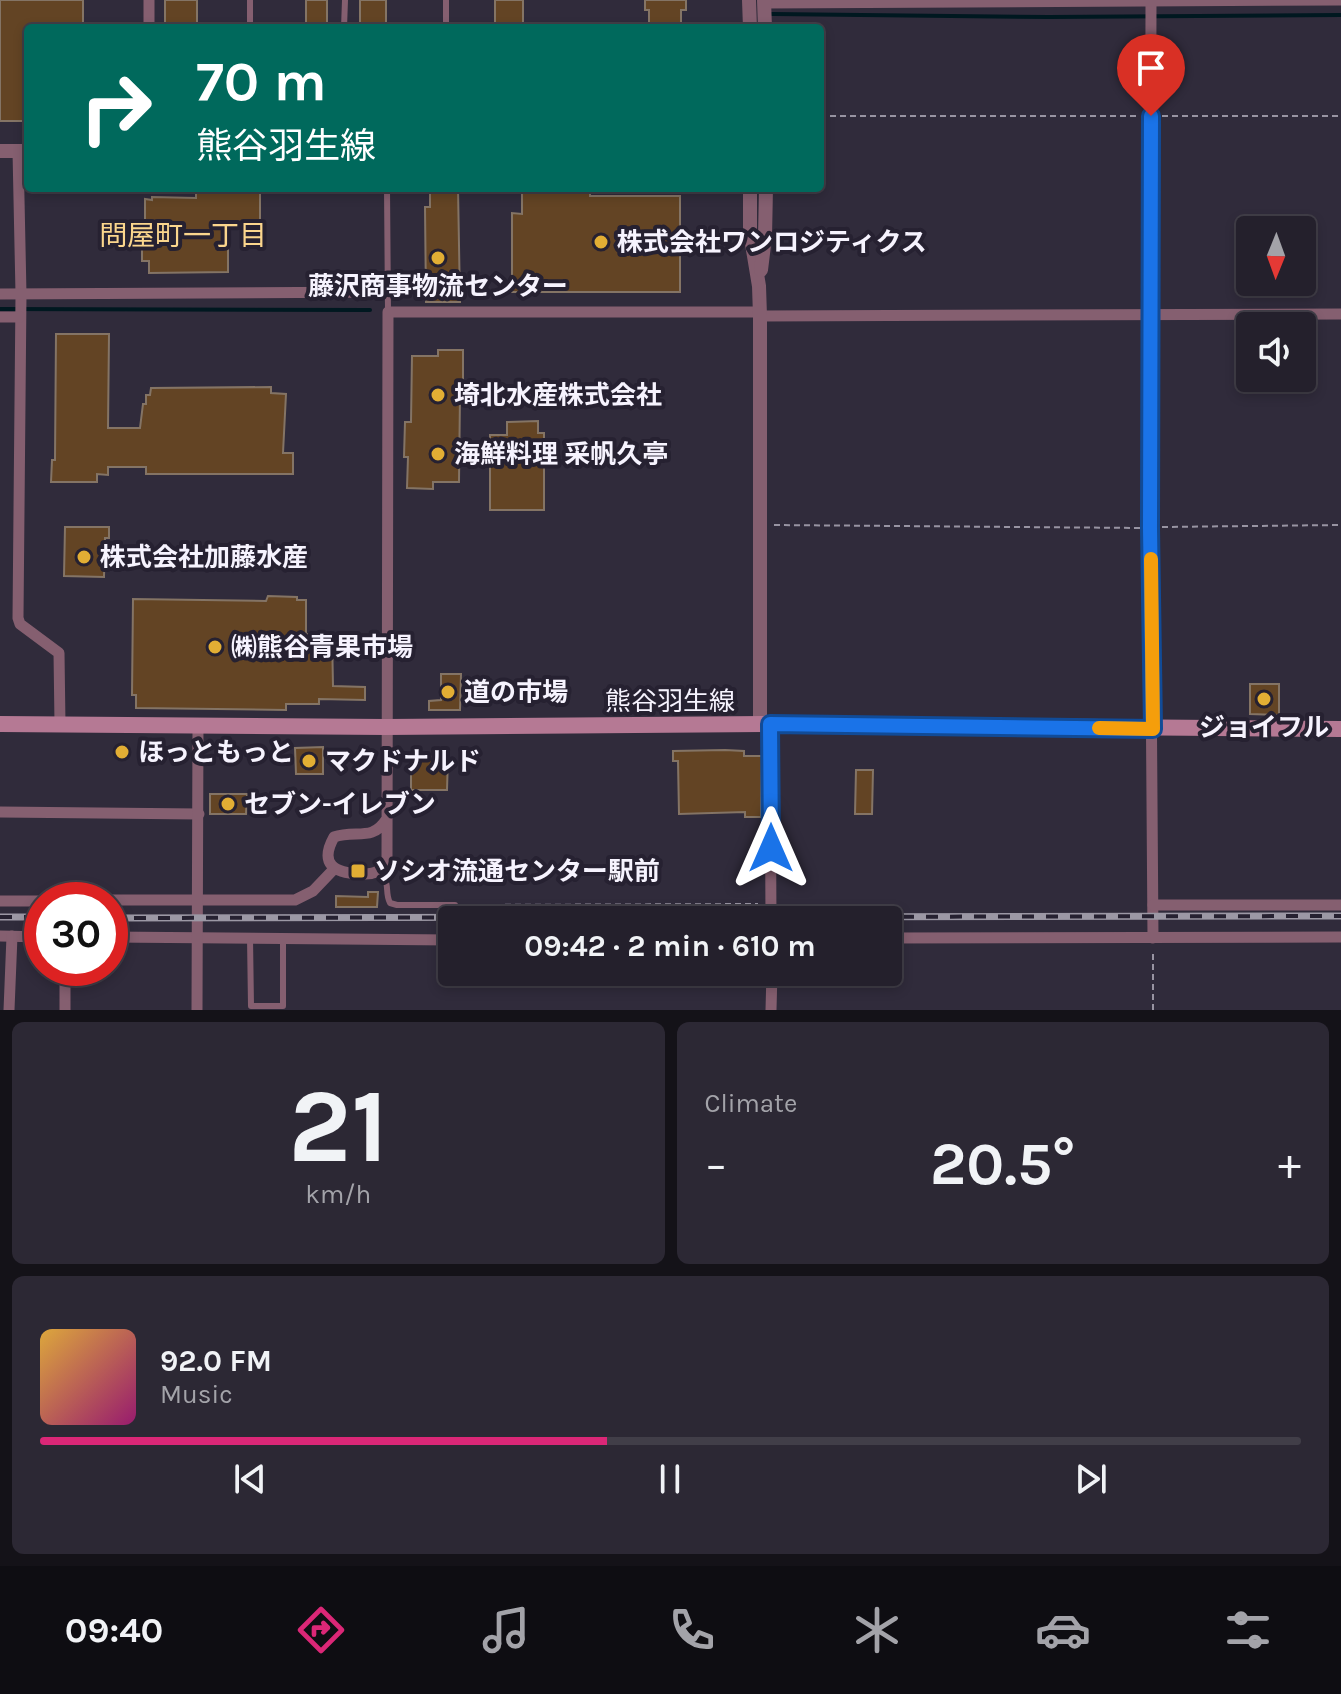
<!DOCTYPE html>
<html lang="en">
<head>
<meta charset="utf-8">
<style>
  :root { --surface:#24202c; --page:#2c2834; --text:#f1f3f6; --muted:#a3a3a9; --line:#413e48; --accent:#db2777 }
  body { margin:0; font-family:Karla,"Noto Sans JP",sans-serif; background:var(--page); color:var(--text); height:100vh; display:flex; flex-direction:column; font-size:30px; white-space:nowrap }
  * { box-sizing:border-box; margin:0 }
  p { font-size:26px; color:var(--muted) }
  .icon { flex:none; width:44px; height:44px; fill:none; stroke:currentColor; stroke-width:2; stroke-linecap:round; stroke-linejoin:round }
  .map { position:relative; height:1010px; overflow:hidden }
  .panel { display:flex; flex-direction:column; gap:12px; padding:12px; background:#141218; flex:1 }
  .panel>* { flex:none }
  .hud { position:absolute; left:24px; top:24px; width:800px; height:168px; border-radius:8px; box-shadow:0 4px 12px #0003,0 0 0 2px var(--line); background:#00695c; color:#fff; overflow:hidden }
  .needle { width:52px; rotate:181deg }
  .fabs { position:absolute; left:1236px; top:216px; display:grid; gap:16px }
  .fabs a { display:grid; place-items:center; width:80px; height:80px; border-radius:8px; background:var(--surface); box-shadow:0 4px 12px #0003,0 0 0 2px var(--line); font-size:40px }
  .speed { position:absolute; left:24px; top:882px; display:flex; gap:16px; font-size:40px; font-weight:700; text-align:center }
  .speed>* { display:grid; place-content:center; width:104px; height:104px; border-radius:50%; background:var(--surface); box-shadow:0 4px 12px #0003,0 0 0 2px var(--line); line-height:1 }
  .speed .limit { border:12px solid #d22; background:#fff; color:#111 }
  .pin { position:absolute; display:grid; place-items:center; width:68px; height:68px; color:#fff; margin:-82px -34px; border-radius:50% 50% 50% 0; rotate:-45deg; box-shadow:0 0 8px #0007 }
  .pin .icon { rotate:45deg }
  .me { position:absolute; width:88px; margin:-44px; rotate:0deg; stroke-linejoin:round; filter:drop-shadow(0 0 6px #0008) }
  .turn { display:flex; align-items:center; gap:28px; height:168px; padding:0 40px; font-size:36px }
  .turn .icon { width:104px; height:104px; stroke-width:2.5 }
  .turn b { display:block; font-size:56px; line-height:68px }
  .big { font-size:60px; font-weight:700; line-height:1.1 }
  .panel .tile { flex:1; display:flex; flex-direction:column; justify-content:center; gap:12px; min-width:0; padding:0 28px; border-radius:12px; background:var(--page) }
  .panel .dial { align-items:center; gap:0 }
  .dial b { font-size:104px; line-height:1 }
  .song { display:flex; align-items:center; gap:24px }
  .cover { width:96px; height:96px; border-radius:12px; background:linear-gradient(135deg,hsl(40 70% 55%),hsl(320 70% 35%)) }
  .played { height:8px; border-radius:4px; background:linear-gradient(90deg,var(--accent) 45%,var(--line) 45%) }
  .keys { display:flex; justify-content:space-around; direction:ltr }
  .heat { display:flex; justify-content:space-between; align-items:center; font-size:44px; direction:ltr }
  .panel .tiles { flex:1; display:grid; gap:12px; grid-template-columns:1fr 1fr }
  .tile:last-child { grid-column:span 2 }
  .trip { position:absolute; left:438px; top:906px; width:464px; height:80px; border-radius:8px; background:var(--surface); box-shadow:0 4px 12px #0003,0 0 0 2px var(--line); font-weight:700; line-height:80px; text-align:center }
  .menu { display:flex; height:128px; justify-content:space-around; align-items:center; background:#0e0d12; color:var(--muted) }
  .menu .icon { width:56px; height:56px }
  .menu .on { color:var(--accent) }
  .menu b { font-size:36px; color:var(--text) }
  .map>svg:first-child { display:block }
</style>
</head>
<body>
<div class="map">
<svg width="1341" height="1010" viewBox="0 0 1341 1010">
  <rect width="100%" height="100%" fill="#302b3b"/>
  <g fill="none" stroke-linecap="round" stroke-linejoin="round">
    <g stroke="#001820" stroke-width="4">
      <path d="M772,14L1049,17L1341,15"/>
      <path d="M0,309L370,310"/>
    </g>
  </g>
  <g fill="#634424" stroke="#847465" stroke-width="2">
    <path d="M0,0H83V28H28V121H0Z"/>
    <path d="M165,0H197V25H188V28H165Z"/>
    <rect x="306" y="0" width="21" height="28"/>
    <rect x="360" y="0" width="26" height="28"/>
    <rect x="495" y="0" width="28" height="28"/>
    <path d="M645,0H686V10H681V28H649V10H645Z"/>
    <path d="M196,188L260,190V222H228V272L149,273V261H142V226H145V199L152,200V197L196,198Z"/>
    <path d="M430,188H458L460,302H426L425,207H430Z"/>
    <path d="M522,188H590V196H680V292H512V213L522,214Z"/>
    <path d="M56,334H109L108,428H140L143,404H146V395H150L151,388L271,387V393L286,394L283,453H293V474H146V467H108V475L97,474V482H51L52,460H55Z"/>
    <path d="M438,350H463V394H460L459,482H433V489L407,488L408,457H404L405,422H411L412,356H438Z"/>
    <path d="M538,421V433H544V510H490V435H507V422Z"/>
    <path d="M65,527H109V538H105L104,577L64,576Z"/>
    <path d="M268,596L297,597V600H306V634L332,635L333,686L365,687V700L319,699V704H286V710L136,708V695H132L133,599L266,601Z"/>
    <path d="M441,674H461L460,710H429V701L441,700Z"/>
    <path d="M1250,684H1279V715L1250,714Z"/>
    <path d="M323,747V774H296L295,748Z"/>
    <path d="M725,750L744,751V756H762L761,817H745V812L679,814L678,761H673V751Z"/>
    <path d="M411,756L448,757L447,790H411Z"/>
    <path d="M856,770H873L872,814H855Z"/>
    <path d="M210,794H247L246,814H210Z"/>
    <path d="M368,892H378L377,907H336V896L368,897Z"/>
  </g>
  <g fill="none" stroke-linecap="round" stroke-linejoin="round">
    <g stroke="#9894a2" stroke-width="2" stroke-dasharray="6 4" stroke-linecap="butt">
      <path d="M820,116H1140"/>
      <path d="M1162,116H1341"/>
      <path d="M774,525L1140,528"/>
      <path d="M1162,527L1341,525"/>
      <path d="M465,905L758,904"/>
      <path d="M1153,1010V951"/>
    </g>
    <g stroke="#855f70" stroke-width="6">
      <path d="M250,0V28"/>
      <path d="M344,28L345,0"/>
      <path d="M446,28V0"/>
      <path d="M387,188L388,312"/>
      <path d="M373,874C394,879 383,889 390,903L397,905H455"/>
      <path d="M250,938L251,1006H283V938"/>
    </g>
    <g stroke="#855f70" stroke-width="11">
      <path d="M1151,0L1150,528L1153,938"/>
      <path d="M764,3L1341,0"/>
      <path d="M149,28V0"/>
      <path d="M18,151L21,294L18,618L20,624L59,653L60,724"/>
      <path d="M0,294L388,292"/>
      <path d="M760,316L1341,314"/>
      <path d="M0,317H20"/>
      <path d="M770,724L771,920"/>
      <path d="M0,812L199,814"/>
      <path d="M386,820C372,842 355,829 334,837C319,864 334,873 360,874C367,874 373,875 379,870C384,867 384,865 387,860L388,312H760"/>
      <path d="M110,900H295L313,891L334,869"/>
      <path d="M0,901H42"/>
      <path d="M1153,905H1341"/>
      <path d="M0,936L42,937"/>
      <path d="M110,937L452,940"/>
      <path d="M888,938L1341,937"/>
      <path d="M9,1010L12,936"/>
      <path d="M65,1010V968"/>
      <path d="M197,1010L198,725"/>
      <path d="M771,1010L772,972"/>
    </g>
    <g stroke="#855f70" stroke-width="14">
      <path d="M749,0L750,28"/>
      <path d="M764,0L765,28"/>
      <path d="M0,151H28"/>
      <path d="M750,188V232L759,286L760,316V724"/>
      <path d="M761,270L765,237L766,188"/>
    </g>
    <path stroke="#b57994" stroke-width="16" d="M0,724L386,727L770,724L1341,729"/>
    <defs>
      <g id="rail">
        <path d="M0,917H42"/>
        <path d="M110,918L1341,916"/>
      </g>
    </defs>
    <use href="#rail" stroke="#9c98a5" stroke-width="7"/>
    <use href="#rail" stroke="#262131" stroke-width="4" stroke-dasharray="12" stroke-linecap="butt"/>
  </g>
  <g fill="none" stroke-linecap="round" stroke-linejoin="round">
    <defs>
      <path id="route" d="M771,848L770,724L1153,729L1150,528L1151,116"/>
    </defs>
    <use href="#route" stroke="#114b97" stroke-width="20"/>
    <use href="#route" stroke="#1a73e8" stroke-width="14"/>
    <path stroke="#f59e0b" stroke-width="14" d="M1099,728L1153,729L1151,559"/>
  </g>
  <g fill="#e2ae34" stroke="#262131" stroke-width="3">
    <circle cx="601" cy="242" r="8"/>
    <circle cx="438" cy="258" r="8"/>
    <circle cx="438" cy="395" r="8"/>
    <circle cx="438" cy="454" r="8"/>
    <circle cx="84" cy="557" r="8"/>
    <circle cx="215" cy="647" r="8"/>
    <circle cx="448" cy="692" r="8"/>
    <circle cx="1264" cy="699" r="8"/>
    <circle cx="122" cy="752" r="8"/>
    <circle cx="309" cy="761" r="8"/>
    <circle cx="228" cy="804" r="8"/>
    <rect x="350" y="863" width="16" height="16" rx="4"/>
  </g>
  <g text-anchor="middle" stroke-width="8" stroke-linejoin="round" paint-order="stroke">
    <g font-size="26" font-weight="bold" fill="#f6f3fe" stroke="#262131" text-anchor="start">
      <text x="617" y="251">株式会社ワンロジティクス</text>
      <text x="438" y="295" text-anchor="middle">藤沢商事物流センター</text>
      <text x="454" y="404">埼北水産株式会社</text>
      <text x="454" y="463">海鮮料理 采帆久亭</text>
      <text x="100" y="566">株式会社加藤水産</text>
      <text x="231" y="656">㈱熊谷青果市場</text>
      <text x="464" y="701">道の市場</text>
      <text x="1264" y="736" text-anchor="middle">ジョイフル</text>
      <text x="138" y="761">ほっともっと</text>
      <text x="325" y="770">マクドナルド</text>
      <text x="244" y="813">セブン-イレブン</text>
      <text x="374" y="880">ソシオ流通センター駅前</text>
    </g>
    <g font-size="26" fill="#f6f3fe" stroke="#262131">
      <text x="670" y="710">熊谷羽生線</text>
    </g>
    <g font-size="28" fill="#fbd68d" stroke="#262131">
      <text x="183" y="245">問屋町一丁目</text>
    </g>
  </g>
</svg>
<div class="fabs">
<a><svg class="needle" viewBox="-14 -14 28 28"><path d="M0-13l5 13h-10z" fill="#e53935"/><path d="M0 13l5-13h-10z" fill="#a3a3a9"/></svg></a>
<a><svg class="icon" aria-label="sound" viewBox="0 0 24 24"><path d="M4 9h4l5-4v14l-5-4H4zM17 9q2 3 0 6"/></svg></a>
</div>
<div class="speed"><div class="limit">30</div></div>
<div class="pin" style="left:1151px;top:116px;background:#d93025"><svg class="icon" aria-label="arrive" viewBox="0 0 24 24"><path d="M6 21V4h12l-3 4 3 4H6"/></svg></div>
<svg class="me" style="left:771px;top:848px" viewBox="-20 -20 40 40"><path d="M0-17L14 15 0 8-14 15z" fill="#1a73e8" stroke="#fff" stroke-width="4"/></svg>
<div class="trip">09:42 · 2 min · 610 m</div>
<div class="hud">
<div class="turn"><svg class="icon" aria-label="right" viewBox="0 0 24 24"><path d="M7 20v-9h11M14 6l5 5-5 5"/></svg><div><b>70 m</b>熊谷羽生線</div></div>
</div>
</div>
<section class="panel">
<div class="tiles">
<div class="tile dial"><b>21</b><p>km/h</p></div>
<div class="tile"><p>Climate</p>
<div class="heat"><a>−</a><b class="big">20.5°</b><a>+</a></div>
</div>
<div class="tile">
<div class="song"><i class="cover"></i><div><b>92.0 FM</b><p>Music</p></div></div>
<div class="played"></div>
<div class="keys"><svg class="icon" aria-label="previous" viewBox="0 0 24 24"><path d="M18 5L8 12l10 7zM5 5v14"/></svg><svg class="icon" aria-label="pause" viewBox="0 0 24 24"><path d="M8 5v14M16 5v14"/></svg><svg class="icon" aria-label="next" viewBox="0 0 24 24"><path d="M6 5l10 7-10 7zM19 5v14"/></svg></div>
</div>
</div>
</section>
<nav class="menu">
<b>09:40</b>
<svg class="icon on" aria-label="directions" viewBox="0 0 24 24"><path d="M12 3l9 9-9 9-9-9zM9 14v-3h6M13 9l2 2-2 2"/></svg>
<svg class="icon" aria-label="music" viewBox="0 0 24 24"><path d="M9 18V5l10-2v13"/><circle cx="6" cy="18" r="3"/><circle cx="16" cy="16" r="3"/></svg>
<svg class="icon" aria-label="phone" viewBox="0 0 24 24"><path d="M5 4h4l2 5-3 2q2 4 5 5l2-3 5 2v4C11 20 4 13 5 4z"/></svg>
<svg class="icon" aria-label="climate" viewBox="0 0 24 24"><path d="M12 3v18M4 7l16 10M4 17L20 7"/></svg>
<svg class="icon" aria-label="car" viewBox="0 0 24 24"><path d="M5 17H2v-5l4-1 3-4h7l3 4 3 1v5h-3M9 17h6M6 11h13"/><circle cx="7" cy="17" r="2"/><circle cx="17" cy="17" r="2"/></svg>
<svg class="icon" aria-label="filters" viewBox="0 0 24 24"><path d="M4 7h16M4 17h16"/><circle cx="9" cy="7" r="2"/><circle cx="15" cy="17" r="2"/></svg>
</nav>
</body>
</html>
